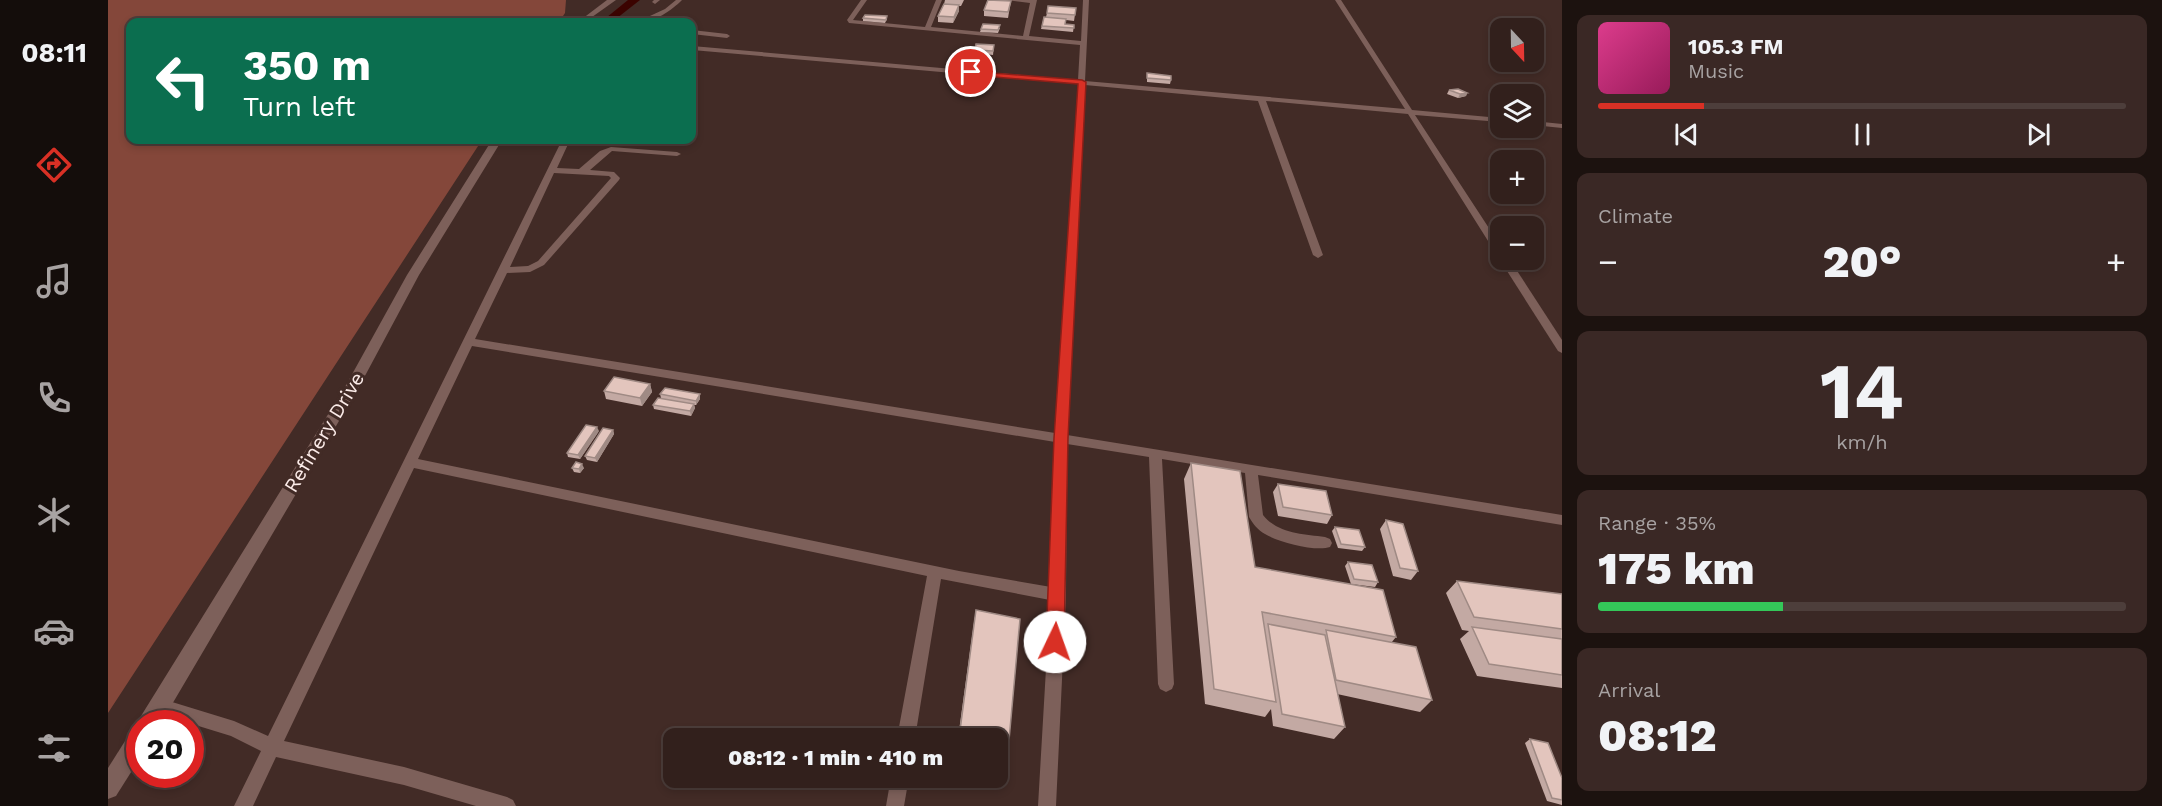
<!DOCTYPE html>
<html lang="en">
<head>
<meta charset="utf-8">
<style>
  :root { --surface:#32201c; --page:#3a2825; --text:#f1f3f6; --muted:#a8a3a3; --line:#4d3e3b; --accent:#d93025 }
  body { margin:0; font-family:"Work Sans",sans-serif; background:var(--page); color:var(--text); height:100vh; display:flex; flex-direction:column; font-size:22px; white-space:nowrap }
  * { box-sizing:border-box; margin:0 }
  p { font-size:20px; color:var(--muted) }
  .icon { flex:none; width:33px; height:33px; fill:none; stroke:currentColor; stroke-width:2; stroke-linecap:round; stroke-linejoin:round }
  .map { position:relative; flex:1; overflow:hidden }
  .sheet { display:flex; flex-direction:column; gap:15px; padding:15px; background:#1c120f; width:600px }
  .sheet>* { flex:none }
  .top-card { position:absolute; left:18px; top:18px; width:570px; height:126px; border-radius:12px; box-shadow:0 3px 9px #0003,0 0 0 2px var(--line); background:#0b6e4f; color:#fff; overflow:hidden }
  .needle { width:39px; rotate:158deg }
  .buttons { position:absolute; left:1382px; top:18px; display:grid; gap:12px }
  .buttons a { display:grid; place-items:center; width:54px; height:54px; border-radius:12px; background:var(--surface); box-shadow:0 3px 9px #0003,0 0 0 2px var(--line); font-size:30px }
  .speed { position:absolute; left:18px; top:710px; display:flex; gap:12px; font-size:30px; font-weight:700; text-align:center }
  .speed>* { display:grid; place-content:center; width:78px; height:78px; border-radius:50%; background:var(--surface); box-shadow:0 3px 9px #0003,0 0 0 2px var(--line); line-height:1 }
  .speed .limit { border:9px solid #d22; background:#fff; color:#111 }
  .pin { position:absolute; display:grid; place-items:center; width:51px; height:51px; color:#fff; margin:-26px; border:3px solid #fff; border-radius:50%; box-shadow:0 2px 6px #0007 }
  .me { position:absolute; width:66px; margin:-33px; rotate:3deg; stroke-linejoin:round; filter:drop-shadow(0 0 4px #0008) }
  .turn { display:flex; align-items:center; gap:21px; height:126px; padding:0 18px; font-size:27px }
  .turn .icon { width:78px; height:78px; stroke-width:2.5 }
  .turn b { display:block; font-size:42px; line-height:51px }
  .big { font-size:45px; font-weight:800; line-height:1.1 }
  .sheet .card { flex:1; display:flex; flex-direction:column; justify-content:center; gap:9px; min-width:0; padding:0 21px; border-radius:12px; background:var(--page) }
  .sheet .dial { align-items:center; gap:0 }
  .dial b { font-size:78px; line-height:1 }
  .song { display:flex; align-items:center; gap:18px }
  .cover { width:72px; height:72px; border-radius:9px; background:linear-gradient(135deg,hsl(330 70% 55%),hsl(330 70% 35%)) }
  .played { height:6px; border-radius:3px; background:linear-gradient(90deg,var(--accent) 20%,var(--line) 20%) }
  .keys { display:flex; justify-content:space-around; direction:ltr }
  .heat { display:flex; justify-content:space-between; align-items:center; font-size:33px; direction:ltr }
  .charge { height:9px; border-radius:4px; background:linear-gradient(90deg,#34c759 35%,var(--line) 0) }
  .trip { position:absolute; left:555px; top:728px; width:345px; height:60px; border-radius:12px; background:var(--surface); box-shadow:0 3px 9px #0003,0 0 0 2px var(--line); font-weight:800; line-height:60px; text-align:center }
  main { display:flex; flex:1; min-height:0 }
  .dock { display:flex; flex-direction:column; width:108px; justify-content:space-around; align-items:center; background:#140d0b; color:var(--muted) }
  .dock .icon { width:42px; height:42px }
  .dock .selected { color:var(--accent) }
  .dock b { font-size:27px; color:var(--text) }
  .map>svg:first-child { display:block }
</style>
</head>
<body>
<main>
<nav class="dock">
<b>08:11</b>
<svg class="icon selected" aria-label="directions" viewBox="0 0 24 24"><path d="M12 3l9 9-9 9-9-9zM9 14v-3h6M13 9l2 2-2 2"/></svg>
<svg class="icon" aria-label="music" viewBox="0 0 24 24"><path d="M9 18V5l10-2v13"/><circle cx="6" cy="18" r="3"/><circle cx="16" cy="16" r="3"/></svg>
<svg class="icon" aria-label="phone" viewBox="0 0 24 24"><path d="M5 4h4l2 5-3 2q2 4 5 5l2-3 5 2v4C11 20 4 13 5 4z"/></svg>
<svg class="icon" aria-label="climate" viewBox="0 0 24 24"><path d="M12 3v18M4 7l16 10M4 17L20 7"/></svg>
<svg class="icon" aria-label="car" viewBox="0 0 24 24"><path d="M5 17H2v-5l4-1 3-4h7l3 4 3 1v5h-3M9 17h6M6 11h13"/><circle cx="7" cy="17" r="2"/><circle cx="17" cy="17" r="2"/></svg>
<svg class="icon" aria-label="filters" viewBox="0 0 24 24"><path d="M4 7h16M4 17h16"/><circle cx="9" cy="7" r="2"/><circle cx="15" cy="17" r="2"/></svg>
</nav>
<div class="map">
<svg width="1454" height="806" viewBox="0 0 1454 806">
  <rect width="100%" height="100%" fill="#422b26"/>
  <path fill="#84473a" d="M0,0H458L457,13L451,22H22V140H374L0,713Z"/>
  <g fill="none" stroke-linecap="round" stroke-linejoin="round">
    <path fill="#3b0300" fill-rule="evenodd" d="M520,0H532L504,22H493Z"/>
    <g fill="#7d605a" fill-rule="evenodd">
      <path d="M546,0H552L547,4L544,2Z"/>
      <path d="M568,0H574C563,11 544,24 529,22L557,9Z"/>
      <path d="M753,0H759L745,20L817,27L828,0H834L823,27L915,36L922,3L898,0H929L921,36L973,41L975,0H981L977,81L1297,109L1227,0H1233L1304,110L1392,118V122L1307,115L1392,245V255L1387,252L1300,114L1158,101L1215,255L1210,258L1205,255L1150,101L977,85L959,435L1454,515V525L1150,475L1155,515C1170,534 1195,534 1217,537L1222,539L1224,543L1222,547C1208,552 1170,542 1157,534C1150,530 1145,524 1141,517L1137,473L1054,459L1066,684L1064,689L1058,692L1052,689L1050,684L1041,457L959,444L958,595L948,806H930L942,600L833,579L807,738H789L819,576L306,468L176,741L296,767L399,797L405,800L408,806H368L296,785L168,757L145,806H126L153,751L123,736L45,712L43,706L45,700L51,698L126,721L160,736L454,140H462L449,168L471,169L492,151L503,147L569,152L573,154L569,156L504,151L482,170L506,172L512,178L511,180L436,265L422,272L399,273L367,339L947,433L970,84L584,50V46L970,80L972,45L741,23L739,20ZM446,173L501,176L503,178L430,261L420,266L402,267ZM364,346L947,442L943,587L851,571L310,459Z"/>
      <path d="M584,30L619,34L622,36L619,38L584,34Z"/>
      <path d="M584,62H588L589,63L584,67Z"/>
      <path d="M1425,121L1454,124V128L1425,125Z"/>
      <path d="M1392,260H1402L1454,340V353L1450,351Z"/>
      <path d="M783,777H801L796,806H778Z"/>
    </g>
    <g fill="#7d605a" fill-rule="evenodd">
      <path d="M499,0H508L477,22H470Z"/>
      <path d="M384,140H394L311,275L251,387L53,723H32V726L30,723L33,716L237,387L299,275Z"/>
      <path d="M32,727V758L8,796L0,799V768L24,730Z"/>
    </g>
  </g>
  <g fill="#c3a9a3">
    <path d="M837,0H856L853,6H851V11L845,23L830,22V16L836,4Z"/>
    <path d="M903,1L900,18L876,16V10Z"/>
    <path d="M968,8L966,21L958,20L957,24L966,25L965,32L933,29L936,17H938L939,13Z"/>
    <path d="M755,18L779,19L777,23L755,21Z"/>
    <path d="M892,28L890,33L872,32L873,29Z"/>
    <path d="M868,44L886,45L885,55L867,53Z"/>
    <path d="M1039,73L1063,80L1062,84L1039,82Z"/>
    <path d="M1341,90L1359,93L1358,96L1350,98L1339,94Z"/>
    <path d="M542,384L544,392L534,406L498,399L496,391Z"/>
    <path d="M552,394L592,399L588,405H586L587,408L583,416L546,409L545,405L553,398Z"/>
    <path d="M505,430L506,434L489,462L479,460L477,456Z"/>
    <path d="M491,431L472,459L460,457L459,453Z"/>
    <path d="M1083,463L1147,567L1288,637L1283,643L1324,700L1312,712L1229,694L1237,727L1226,739L1165,726L1163,709L1157,717L1097,704L1076,479Z"/>
    <path d="M464,468H476L472,473L466,472Z"/>
    <path d="M1170,484L1224,515L1219,524L1170,516L1165,492Z"/>
    <path d="M1278,520L1310,571L1303,580L1285,576L1272,529Z"/>
    <path d="M1227,527L1257,547L1254,551L1230,548L1224,531Z"/>
    <path d="M1240,562L1270,582L1267,587L1243,584L1237,566Z"/>
    <path d="M1349,581L1454,594V688L1369,676L1352,639L1361,631L1354,630L1338,593Z"/>
    <path d="M868,610L900,751L897,762L890,761V738H850L866,622Z"/>
    <path d="M1422,739L1454,778V805L1439,801L1417,743Z"/>
  </g>
  <g fill="#9f8a84">
    <path d="M851,5V11L845,23L846,17Z"/>
    <path d="M1359,93L1358,96L1350,98L1352,94Z"/>
    <path d="M542,384L544,392L534,406L532,398Z"/>
    <path d="M592,394V399L588,405V401Z"/>
    <path d="M586,404L587,408L583,416L582,411Z"/>
    <path d="M489,427L491,431L472,459L470,455Z"/>
    <path d="M505,430L506,434L489,462L487,458Z"/>
    <path d="M474,464L476,468L472,473L471,469Z"/>
  </g>
  <g fill="#e3c5bd" stroke="#9f8a84" stroke-width="1.5">
    <path d="M880,0L903,1L900,12L876,10Z"/>
    <path d="M836,4L851,5L846,17L830,16Z"/>
    <path d="M940,6L968,8L967,15L939,13Z"/>
    <path d="M757,15L779,16L778,20L755,18Z"/>
    <path d="M936,17L958,19L957,24L966,25V28L934,26Z"/>
    <path d="M875,24L892,25L890,30L873,29Z"/>
    <path d="M868,44L886,45L885,51L867,50Z"/>
    <path d="M1039,73L1063,76V80L1039,78Z"/>
    <path d="M1350,89L1359,93L1352,94L1341,90Z"/>
    <path d="M506,377L542,384L532,398L496,391Z"/>
    <path d="M557,388L592,394L588,401L552,394Z"/>
    <path d="M550,398L586,404L582,411L545,405Z"/>
    <path d="M478,425L489,427L470,455L459,453Z"/>
    <path d="M495,428L505,430L487,458L477,456Z"/>
    <path d="M468,462L474,464L471,469L464,468Z"/>
    <path d="M1083,463L1132,471L1147,567L1275,590L1288,637L1154,612L1168,702L1106,689Z"/>
    <path d="M1170,484L1218,491L1224,515L1175,507Z"/>
    <path d="M1278,520L1295,524L1310,571L1292,568Z"/>
    <path d="M1227,527L1251,530L1257,547L1233,544Z"/>
    <path d="M1240,562L1264,565L1270,582L1246,579Z"/>
    <path d="M1349,581L1454,594V629L1366,617Z"/>
    <path d="M868,610L912,619L900,751L890,749V738H851Z"/>
    <path d="M1160,624L1217,635L1237,727L1174,714Z"/>
    <path d="M1364,627L1454,639V675L1381,664Z"/>
    <path d="M1218,630L1308,647L1324,700L1228,680Z"/>
    <path d="M1422,739L1440,743L1454,778V800L1444,798Z"/>
  </g>
  <path fill="#d93025" stroke="#8d1f18" stroke-width="1.5" d="M860,71L974,80L978,82L960,438L956,642L953,648L947,650L941,648L938,642L946,438L970,84L863,75L859,72Z"/>
  <g text-anchor="middle" stroke-width="6" stroke-linejoin="round" paint-order="stroke">
    <g font-size="20" fill="#fbebe8" stroke="#422b26">
      <text transform="translate(216 432) rotate(-59)" y="7">Refinery Drive</text>
    </g>
  </g>
</svg>
<div class="buttons">
<a><svg class="needle" viewBox="-14 -14 28 28"><path d="M0-13l5 13h-10z" fill="#e53935"/><path d="M0 13l5-13h-10z" fill="#a8a3a3"/></svg></a>
<a><svg class="icon" aria-label="layers" viewBox="0 0 24 24"><path d="M12 4l9 5-9 5-9-5zM3 14l9 5 9-5"/></svg></a>
<a>+</a>
<a>−</a>
</div>
<div class="speed"><div class="limit">20</div></div>
<div class="pin" style="left:863px;top:72px;background:#d93025"><svg class="icon" aria-label="arrive" viewBox="0 0 24 24"><path d="M6 21V4h12l-3 4 3 4H6"/></svg></div>
<svg class="me" style="left:947px;top:642px" viewBox="-20 -20 40 40"><circle r="19" fill="#fff"/><path d="M0-13L10 11 0 6-10 11z" fill="#d93025"/></svg>
<div class="trip">08:12 · 1 min · 410 m</div>
<div class="top-card">
<div class="turn"><svg class="icon" aria-label="left" viewBox="0 0 24 24"><path d="M17 20v-9H6M10 6l-5 5 5 5"/></svg><div><b>350 m</b>Turn left</div></div>
</div>
</div>
<section class="sheet">
<div class="card">
<div class="song"><i class="cover"></i><div><b>105.3 FM</b><p>Music</p></div></div>
<div class="played"></div>
<div class="keys"><svg class="icon" aria-label="previous" viewBox="0 0 24 24"><path d="M18 5L8 12l10 7zM5 5v14"/></svg><svg class="icon" aria-label="pause" viewBox="0 0 24 24"><path d="M8 5v14M16 5v14"/></svg><svg class="icon" aria-label="next" viewBox="0 0 24 24"><path d="M6 5l10 7-10 7zM19 5v14"/></svg></div>
</div>
<div class="card"><p>Climate</p>
<div class="heat"><a>−</a><b class="big">20°</b><a>+</a></div>
</div>
<div class="card dial"><b>14</b><p>km/h</p></div>
<div class="card"><p>Range · 35%</p><b class="big">175 km</b><div class="charge"></div></div>
<div class="card"><p>Arrival</p><b class="big">08:12</b></div>
</section>
</main>
</body>
</html>
